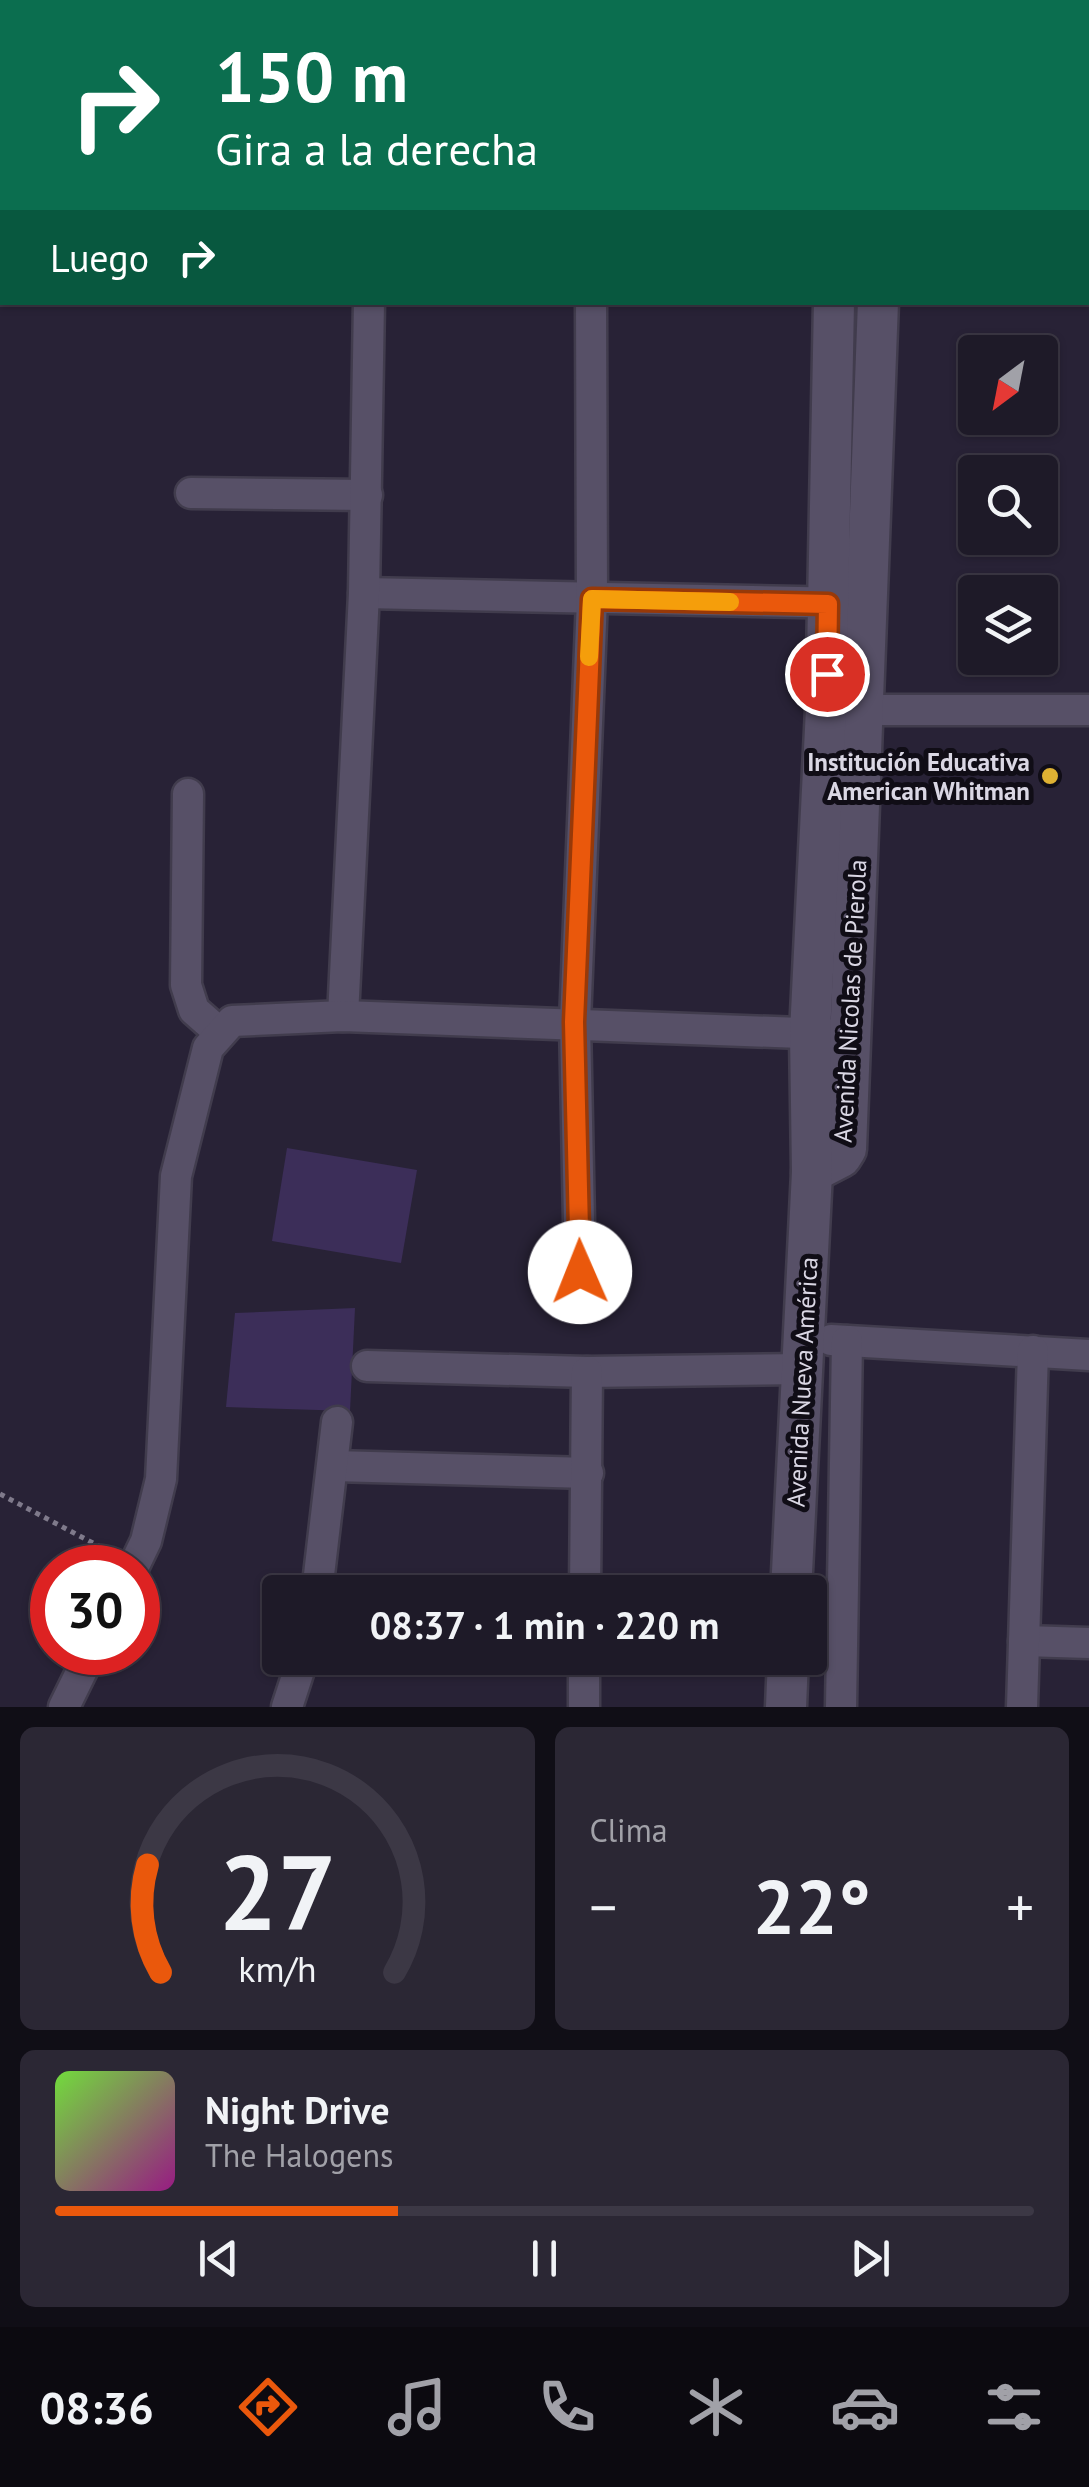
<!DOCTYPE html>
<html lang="es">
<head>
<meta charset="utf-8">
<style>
  :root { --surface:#1e1a28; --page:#2b2734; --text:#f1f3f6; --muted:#a1a1a8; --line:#3c3845; --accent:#ea580c }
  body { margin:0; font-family:"PT Sans",sans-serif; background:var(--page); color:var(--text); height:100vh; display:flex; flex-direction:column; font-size:38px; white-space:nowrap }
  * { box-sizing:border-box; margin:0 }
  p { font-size:32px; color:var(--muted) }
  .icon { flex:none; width:55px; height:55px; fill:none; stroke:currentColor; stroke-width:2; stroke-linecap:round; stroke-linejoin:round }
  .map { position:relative; height:1707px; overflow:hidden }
  .details { display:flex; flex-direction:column; gap:20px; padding:20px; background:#100e16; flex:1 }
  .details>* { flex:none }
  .guide { position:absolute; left:0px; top:0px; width:1090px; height:305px; box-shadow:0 2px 8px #0004,0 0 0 2px var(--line); background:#0b6e4f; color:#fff; overflow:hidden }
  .needle { width:65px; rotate:212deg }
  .controls { position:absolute; left:958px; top:335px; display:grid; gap:20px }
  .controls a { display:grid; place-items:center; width:100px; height:100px; border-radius:10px; background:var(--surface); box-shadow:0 2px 8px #0004,0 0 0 2px var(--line); font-size:50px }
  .speed { position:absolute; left:30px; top:1545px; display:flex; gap:20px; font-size:50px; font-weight:700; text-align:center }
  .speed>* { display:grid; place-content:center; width:130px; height:130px; border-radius:50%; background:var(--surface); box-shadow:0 2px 8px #0004,0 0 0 2px var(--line); line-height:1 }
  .speed .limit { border:15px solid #d22; background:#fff; color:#111 }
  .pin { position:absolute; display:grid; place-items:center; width:85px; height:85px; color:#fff; margin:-42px; border:5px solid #fff; border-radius:50%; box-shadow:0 2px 10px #0007 }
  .me { position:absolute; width:110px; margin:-55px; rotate:359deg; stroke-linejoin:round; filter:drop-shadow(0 0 8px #0008) }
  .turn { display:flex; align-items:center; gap:35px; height:210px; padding:0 50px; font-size:45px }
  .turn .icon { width:130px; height:130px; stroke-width:2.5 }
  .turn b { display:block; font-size:70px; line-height:85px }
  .then { display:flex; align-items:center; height:95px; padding:0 50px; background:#0003; gap:20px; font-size:38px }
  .big { font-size:75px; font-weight:800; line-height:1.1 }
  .details .widget { flex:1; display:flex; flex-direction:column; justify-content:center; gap:15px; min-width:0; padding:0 35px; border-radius:15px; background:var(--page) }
  .details .dial { align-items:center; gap:0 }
  .dial svg { height:260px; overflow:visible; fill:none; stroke:var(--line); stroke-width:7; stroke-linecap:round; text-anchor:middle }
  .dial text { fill:var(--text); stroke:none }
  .song { display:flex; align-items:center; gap:30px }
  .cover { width:120px; height:120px; border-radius:15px; background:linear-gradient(135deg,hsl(100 70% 55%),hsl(310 70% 35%)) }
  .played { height:10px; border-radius:5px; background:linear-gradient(90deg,var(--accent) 35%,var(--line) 35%) }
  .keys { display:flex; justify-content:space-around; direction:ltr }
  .heat { display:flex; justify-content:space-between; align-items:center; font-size:55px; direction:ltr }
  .details .tiles { flex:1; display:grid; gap:20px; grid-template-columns:1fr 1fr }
  .widget:last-child { grid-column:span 2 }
  .trip { position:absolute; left:262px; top:1575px; width:565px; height:100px; border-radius:10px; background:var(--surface); box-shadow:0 2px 8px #0004,0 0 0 2px var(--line); font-weight:800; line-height:100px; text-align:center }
  .dock { display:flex; height:160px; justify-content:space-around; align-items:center; background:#0c0a10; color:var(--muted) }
  .dock .icon { width:70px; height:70px }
  .dock .active { color:var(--accent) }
  .dock b { font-size:45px; color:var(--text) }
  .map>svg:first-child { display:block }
</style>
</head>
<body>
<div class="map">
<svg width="1089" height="1707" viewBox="0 0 1089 1707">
  <rect width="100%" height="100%" fill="#282236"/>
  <g fill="#3c2e59">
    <path d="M287,1148L417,1170L401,1263L272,1241Z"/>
    <path d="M355,1308L350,1411L226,1407L235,1313Z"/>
  </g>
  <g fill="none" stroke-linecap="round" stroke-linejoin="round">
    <defs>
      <g id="minor">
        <path d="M197,0L200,2"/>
        <path d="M315,0L317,2"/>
        <path d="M352,2L357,0"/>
        <path d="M778,2L783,0"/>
        <path d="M1088,109H1089"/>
        <path d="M191,493L367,495"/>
        <path d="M364,593L849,603"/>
        <path d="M842,710H1089"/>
        <path d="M188,794L186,985L194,1010L219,1032"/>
        <path d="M343,1016L364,593L369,302"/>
        <path d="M580,1271L575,1022L592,599L591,302"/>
        <path d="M831,1340L1089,1355"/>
        <path d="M367,1366L587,1372L803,1369"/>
        <path d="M334,1466L588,1473"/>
        <path d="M133,1568L146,1541L161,1479L176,1176L208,1048L232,1021L343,1016L827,1034"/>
        <path d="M317,1592L337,1422"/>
        <path d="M585,1592L587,1372"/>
        <path d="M1024,1641L1089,1643"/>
        <path d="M64,1707L91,1652"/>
        <path d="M287,1707L303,1658"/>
        <path d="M584,1707V1658"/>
        <path d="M841,1707L847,1341"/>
        <path d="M1022,1707L1033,1351"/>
      </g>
      <g id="tertiary">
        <path d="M840,2V0"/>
        <path d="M889,2V0"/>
        <path d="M812,1172L841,1157L846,1149L878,302"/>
        <path d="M791,1592L812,1172L810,1033L826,709L834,302"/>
        <path d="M786,1707L788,1658"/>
      </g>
    </defs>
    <use href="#minor" stroke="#413c4d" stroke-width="35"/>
    <use href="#tertiary" stroke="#413c4d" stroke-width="45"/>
    <path stroke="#7f7a8b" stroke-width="5" stroke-dasharray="5 5" stroke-linecap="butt" d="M0,1494L110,1552"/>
    <use href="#minor" stroke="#575067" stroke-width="30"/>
    <use href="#tertiary" stroke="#575067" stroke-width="40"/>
  </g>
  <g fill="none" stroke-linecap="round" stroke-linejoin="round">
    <defs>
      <path id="route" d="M580,1272L574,1022L592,599L828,604L827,674"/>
    </defs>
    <use href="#route" stroke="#983908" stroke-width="25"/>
    <use href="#route" stroke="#ea580c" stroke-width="18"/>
    <path stroke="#f59e0b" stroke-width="18" d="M589,657L592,599L730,602"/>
  </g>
  <circle fill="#deb133" stroke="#100d16" stroke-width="4" cx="1050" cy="776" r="10"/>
  <g text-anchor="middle" stroke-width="10" stroke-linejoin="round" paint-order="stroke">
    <g font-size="25" font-weight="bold" fill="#dad7e4" stroke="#100d16" text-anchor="end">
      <text x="1030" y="771">Institución Educativa<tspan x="1030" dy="29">American Whitman</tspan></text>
    </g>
    <g font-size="25" fill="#dad7e4" stroke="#100d16">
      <text transform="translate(850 1001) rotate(-87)" y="9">Avenida Nicolas de Pierola</text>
      <text transform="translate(802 1382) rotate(-87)" y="9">Avenida Nueva América</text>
    </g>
  </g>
</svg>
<div class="controls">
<a><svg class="needle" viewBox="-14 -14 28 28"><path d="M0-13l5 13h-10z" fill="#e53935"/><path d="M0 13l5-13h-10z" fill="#a1a1a8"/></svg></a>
<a><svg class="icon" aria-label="search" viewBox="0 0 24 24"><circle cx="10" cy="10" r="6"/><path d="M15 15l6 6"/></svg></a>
<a><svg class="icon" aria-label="layers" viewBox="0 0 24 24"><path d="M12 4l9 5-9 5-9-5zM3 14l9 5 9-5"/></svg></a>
</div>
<div class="speed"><div class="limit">30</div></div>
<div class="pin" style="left:827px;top:674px;background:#d93025"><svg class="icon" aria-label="arrive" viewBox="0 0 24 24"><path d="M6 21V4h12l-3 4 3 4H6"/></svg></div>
<svg class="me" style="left:580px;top:1272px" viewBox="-20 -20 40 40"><circle r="19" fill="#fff"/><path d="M0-13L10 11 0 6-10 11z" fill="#ea580c"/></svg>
<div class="trip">08:37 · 1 min · 220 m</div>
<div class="guide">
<div class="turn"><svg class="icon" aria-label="right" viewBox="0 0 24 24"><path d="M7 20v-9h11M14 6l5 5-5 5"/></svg><div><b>150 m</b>Gira a la derecha</div></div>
<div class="then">Luego<svg class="icon" aria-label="right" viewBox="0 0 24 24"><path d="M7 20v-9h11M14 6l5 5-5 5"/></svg></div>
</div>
</div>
<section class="details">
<div class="tiles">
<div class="widget dial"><svg viewBox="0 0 100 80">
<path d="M14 69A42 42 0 1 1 86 69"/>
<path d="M14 69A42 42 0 0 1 10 36" stroke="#ea580c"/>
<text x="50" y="56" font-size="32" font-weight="700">27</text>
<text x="50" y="72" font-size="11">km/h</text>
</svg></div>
<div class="widget"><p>Clima</p>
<div class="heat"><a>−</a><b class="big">22°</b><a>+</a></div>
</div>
<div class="widget">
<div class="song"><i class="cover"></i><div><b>Night Drive</b><p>The Halogens</p></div></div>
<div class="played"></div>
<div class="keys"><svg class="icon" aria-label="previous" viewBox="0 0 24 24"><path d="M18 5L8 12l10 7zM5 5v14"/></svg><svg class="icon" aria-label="pause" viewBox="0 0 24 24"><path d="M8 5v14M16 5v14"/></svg><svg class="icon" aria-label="next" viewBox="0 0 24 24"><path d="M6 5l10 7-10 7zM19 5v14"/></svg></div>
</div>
</div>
</section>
<nav class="dock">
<b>08:36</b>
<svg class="icon active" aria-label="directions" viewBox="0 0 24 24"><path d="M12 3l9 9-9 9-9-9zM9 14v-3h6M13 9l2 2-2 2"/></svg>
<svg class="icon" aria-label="music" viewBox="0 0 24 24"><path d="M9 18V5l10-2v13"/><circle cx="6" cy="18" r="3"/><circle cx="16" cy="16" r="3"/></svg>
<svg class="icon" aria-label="phone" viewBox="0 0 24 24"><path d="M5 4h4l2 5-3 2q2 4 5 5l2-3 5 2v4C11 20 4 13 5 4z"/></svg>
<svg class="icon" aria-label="climate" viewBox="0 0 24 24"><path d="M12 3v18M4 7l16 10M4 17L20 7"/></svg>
<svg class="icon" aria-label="car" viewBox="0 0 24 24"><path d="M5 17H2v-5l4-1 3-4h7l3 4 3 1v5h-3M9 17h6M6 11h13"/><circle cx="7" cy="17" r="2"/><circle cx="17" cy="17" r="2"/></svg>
<svg class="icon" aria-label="filters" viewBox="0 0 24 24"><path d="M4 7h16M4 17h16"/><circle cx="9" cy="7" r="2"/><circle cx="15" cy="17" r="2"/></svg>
</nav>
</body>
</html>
